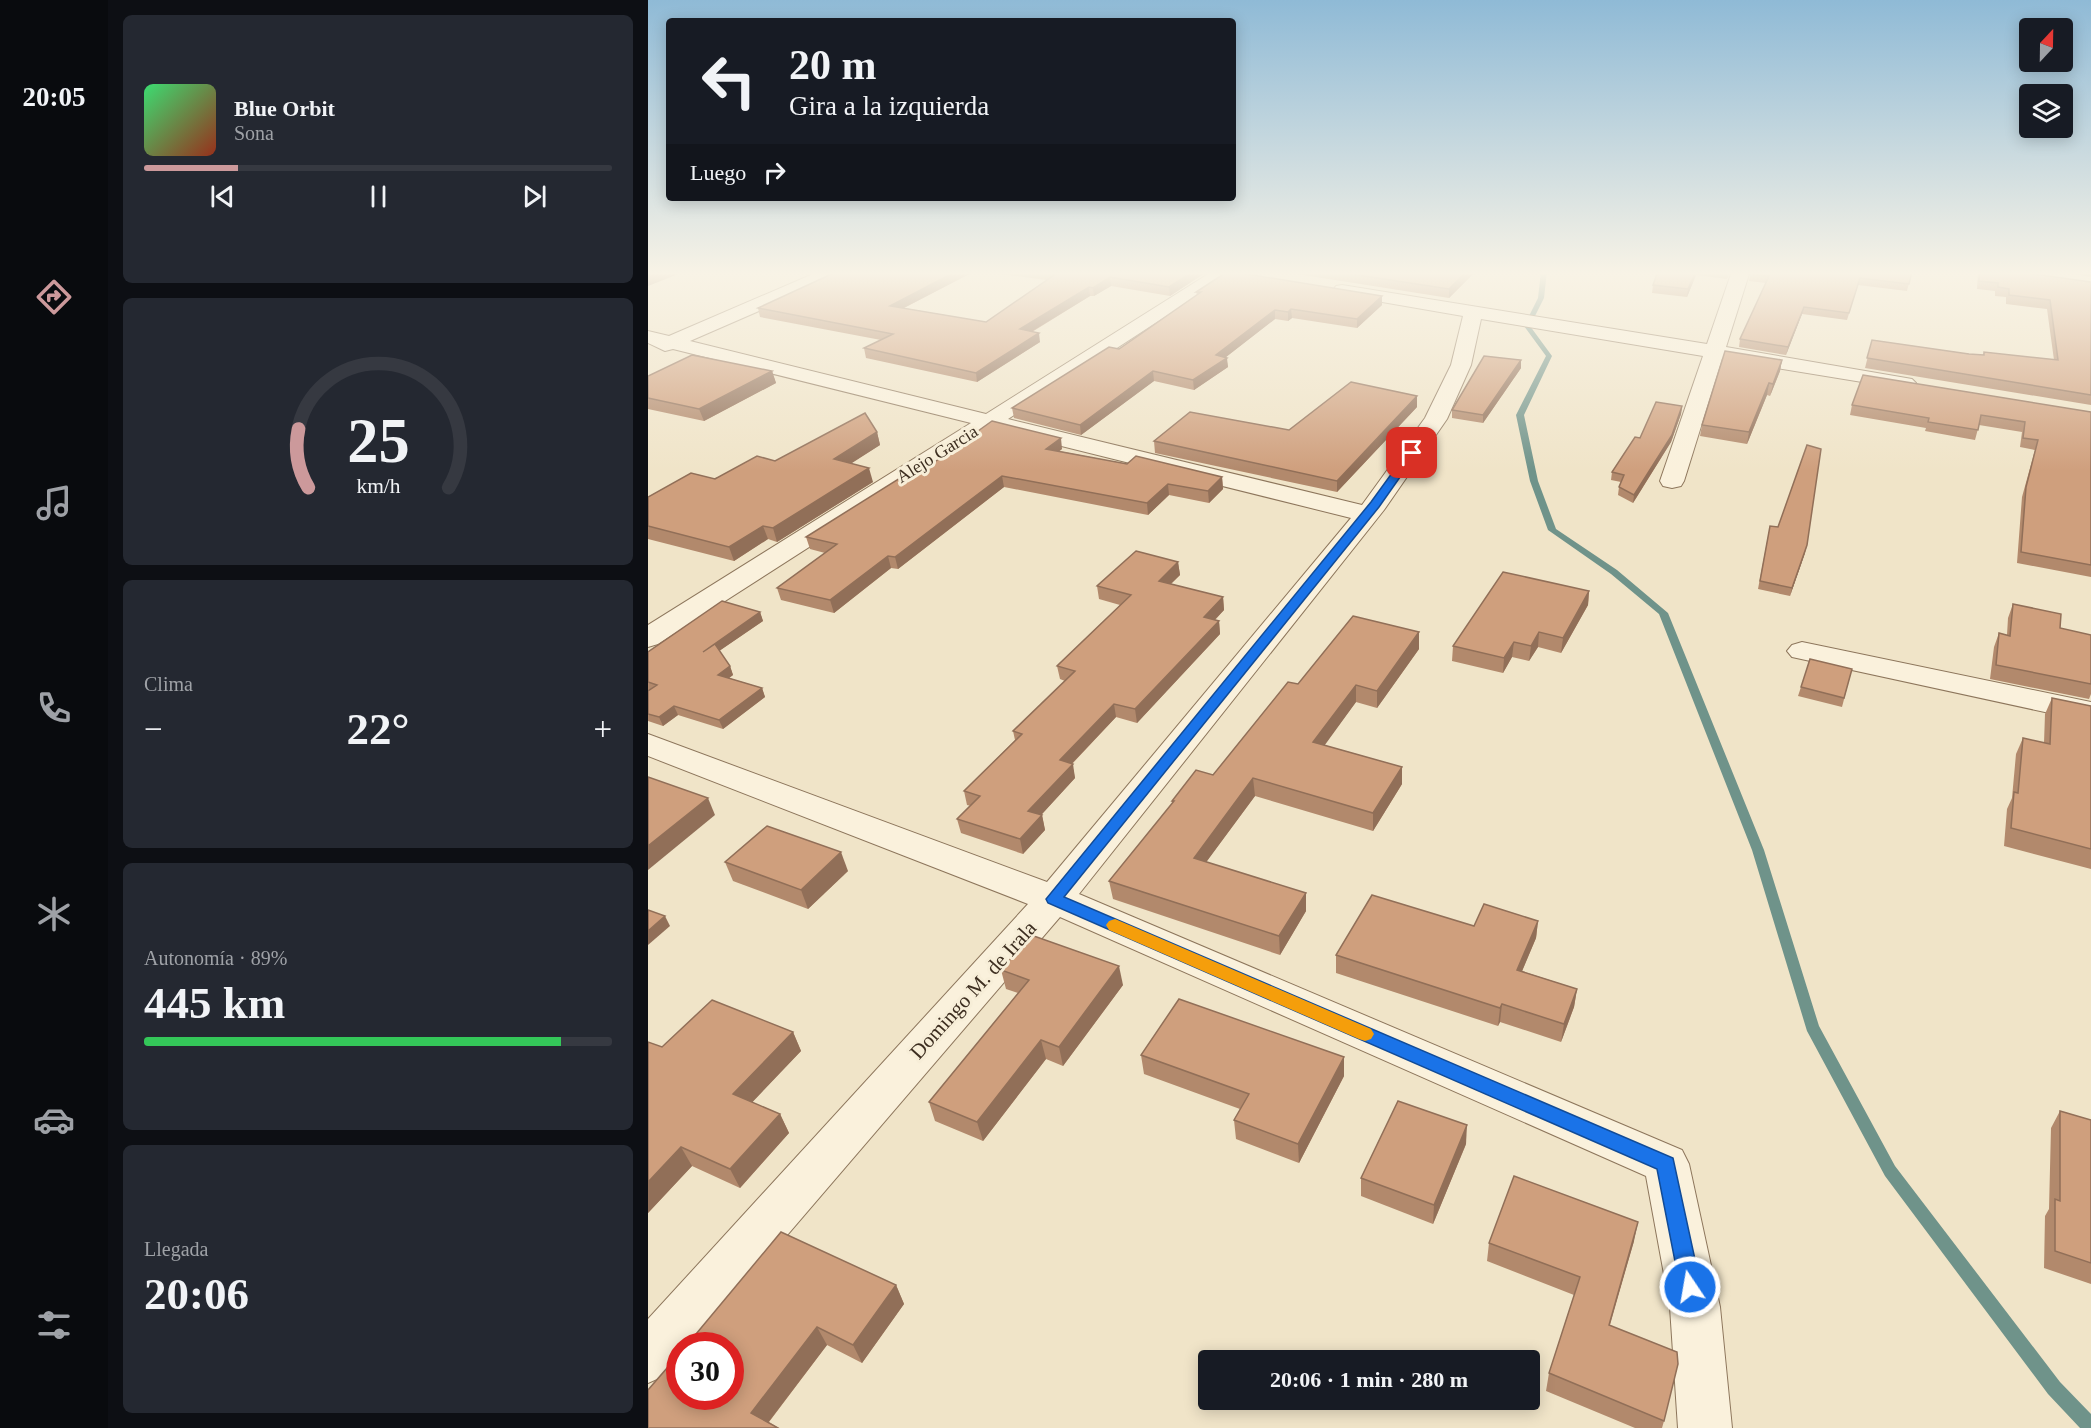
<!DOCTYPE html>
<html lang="es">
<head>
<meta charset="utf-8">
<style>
  :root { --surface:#171b24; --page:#242831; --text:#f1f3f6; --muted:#9ea1a6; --line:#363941; --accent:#cc999b }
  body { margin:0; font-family:"Times New Roman",serif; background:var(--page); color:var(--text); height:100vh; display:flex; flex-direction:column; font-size:22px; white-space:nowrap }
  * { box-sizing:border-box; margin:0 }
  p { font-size:20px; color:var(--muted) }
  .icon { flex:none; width:33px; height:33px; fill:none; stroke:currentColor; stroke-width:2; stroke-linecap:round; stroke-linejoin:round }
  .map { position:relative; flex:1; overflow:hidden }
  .side { display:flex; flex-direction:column; gap:15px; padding:15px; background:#0d0f14; width:540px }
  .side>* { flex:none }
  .banner { position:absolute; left:18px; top:18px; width:570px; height:183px; border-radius:6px; box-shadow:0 3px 15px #0003; background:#171b24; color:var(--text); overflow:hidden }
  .needle { width:39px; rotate:22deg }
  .fabs { position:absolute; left:1371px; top:18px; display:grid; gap:12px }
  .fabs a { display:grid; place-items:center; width:54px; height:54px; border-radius:6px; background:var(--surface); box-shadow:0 3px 15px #0003; font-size:30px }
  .speed { position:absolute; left:18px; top:1332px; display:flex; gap:12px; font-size:30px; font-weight:700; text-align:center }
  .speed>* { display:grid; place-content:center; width:78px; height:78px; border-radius:50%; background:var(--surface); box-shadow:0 3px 15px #0003; line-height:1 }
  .speed .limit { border:9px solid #d22; background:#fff; color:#111 }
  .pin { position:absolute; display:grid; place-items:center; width:51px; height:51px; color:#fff; margin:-26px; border-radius:12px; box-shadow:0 3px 9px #0006 }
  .me { position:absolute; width:66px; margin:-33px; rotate:348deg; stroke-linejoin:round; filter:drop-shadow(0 0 4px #0008) }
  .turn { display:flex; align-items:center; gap:21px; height:126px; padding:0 24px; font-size:27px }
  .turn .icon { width:78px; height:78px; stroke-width:2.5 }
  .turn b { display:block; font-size:42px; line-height:51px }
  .then { display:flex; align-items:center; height:57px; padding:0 24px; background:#0003; gap:12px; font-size:22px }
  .big { font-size:45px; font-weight:700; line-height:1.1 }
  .side .tile { flex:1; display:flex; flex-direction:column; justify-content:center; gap:9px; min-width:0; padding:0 21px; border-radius:9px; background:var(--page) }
  .side .dial { align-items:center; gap:0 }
  .dial svg { height:156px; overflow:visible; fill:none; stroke:var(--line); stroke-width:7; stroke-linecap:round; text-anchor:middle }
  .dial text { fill:var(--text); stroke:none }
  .song { display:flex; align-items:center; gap:18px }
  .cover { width:72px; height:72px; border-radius:9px; background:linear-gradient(135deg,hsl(140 70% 55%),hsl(10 70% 35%)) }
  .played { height:6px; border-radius:3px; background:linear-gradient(90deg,var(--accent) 20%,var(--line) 20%) }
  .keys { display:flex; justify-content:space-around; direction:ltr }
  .heat { display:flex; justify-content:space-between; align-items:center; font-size:33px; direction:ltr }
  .charge { height:9px; border-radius:4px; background:linear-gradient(90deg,#34c759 89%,var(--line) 0) }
  .trip { position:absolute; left:550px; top:1350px; width:342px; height:60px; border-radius:6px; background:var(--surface); box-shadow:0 3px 15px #0003; font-weight:700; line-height:60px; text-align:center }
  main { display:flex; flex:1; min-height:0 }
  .tabs { display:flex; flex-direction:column; width:108px; justify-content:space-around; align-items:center; background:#090b0e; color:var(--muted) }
  .tabs .icon { width:42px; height:42px }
  .tabs .selected { color:var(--accent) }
  .tabs b { font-size:27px; color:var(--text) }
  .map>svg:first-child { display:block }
</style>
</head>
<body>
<main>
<nav class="tabs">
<b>20:05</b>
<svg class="icon selected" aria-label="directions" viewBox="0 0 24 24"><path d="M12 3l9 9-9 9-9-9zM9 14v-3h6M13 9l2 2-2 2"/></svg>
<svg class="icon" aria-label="music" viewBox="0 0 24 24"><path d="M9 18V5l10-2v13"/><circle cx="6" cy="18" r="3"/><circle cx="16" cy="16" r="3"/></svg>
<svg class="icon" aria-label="phone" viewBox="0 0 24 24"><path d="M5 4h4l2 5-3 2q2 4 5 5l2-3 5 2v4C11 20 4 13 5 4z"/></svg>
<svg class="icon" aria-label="climate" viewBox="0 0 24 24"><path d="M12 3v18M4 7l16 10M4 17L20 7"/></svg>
<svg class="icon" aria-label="car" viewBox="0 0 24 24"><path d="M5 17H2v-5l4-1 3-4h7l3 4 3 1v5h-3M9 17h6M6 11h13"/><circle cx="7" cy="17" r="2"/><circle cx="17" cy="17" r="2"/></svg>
<svg class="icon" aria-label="filters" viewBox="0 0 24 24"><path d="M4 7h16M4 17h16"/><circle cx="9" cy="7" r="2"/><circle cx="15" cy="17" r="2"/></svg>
</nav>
<section class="side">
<div class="tile">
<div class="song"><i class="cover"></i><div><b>Blue Orbit</b><p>Sona</p></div></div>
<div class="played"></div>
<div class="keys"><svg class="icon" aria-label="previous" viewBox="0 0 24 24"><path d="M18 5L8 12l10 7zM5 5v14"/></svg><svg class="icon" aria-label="pause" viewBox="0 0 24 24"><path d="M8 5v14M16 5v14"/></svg><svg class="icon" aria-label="next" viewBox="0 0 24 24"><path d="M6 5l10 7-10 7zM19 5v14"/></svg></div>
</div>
<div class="tile dial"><svg viewBox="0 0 100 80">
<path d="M14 69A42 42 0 1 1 86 69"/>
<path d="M14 69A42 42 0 0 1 9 39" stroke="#cc999b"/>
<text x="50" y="56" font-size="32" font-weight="700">25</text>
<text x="50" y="72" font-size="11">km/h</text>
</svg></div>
<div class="tile"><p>Clima</p>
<div class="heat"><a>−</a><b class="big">22°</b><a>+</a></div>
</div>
<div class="tile"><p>Autonomía · 89%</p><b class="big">445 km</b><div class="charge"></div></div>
<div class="tile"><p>Llegada</p><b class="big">20:06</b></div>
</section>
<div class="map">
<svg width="1443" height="1428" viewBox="0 0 1443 1428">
  <rect width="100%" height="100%" fill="#f0e4c8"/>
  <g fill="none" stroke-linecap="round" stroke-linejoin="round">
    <path fill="#6f938a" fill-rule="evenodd" d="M893,271H899L896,298L882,326L904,356L876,415L890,481L908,529L969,570L1020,613L1116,850L1171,1026L1247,1166L1412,1382L1443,1414V1428H1432L1400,1394L1237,1176L1159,1031L1104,850L1011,614L963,574L900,530L882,481L868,415L898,356L876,326L890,298Z"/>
    <defs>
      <g id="street">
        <path d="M172,271H197L194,275L42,341L338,414L565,271H587L360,419L714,505L777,418L803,365L815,316L688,294L685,290L688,286L694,285L1059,344L1084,271H1102L1078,347L1264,379L1268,383L1264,387L1257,389L1074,359L1036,481L1033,486L1024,488L1015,486L1012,481L1055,356L833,319L823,365L799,419L736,510L431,894L1034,1150L1041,1164L1072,1307L1084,1428H1030L1022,1307L998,1176L412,917L44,1346H32V1360L18,1375L0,1383V1319L380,904L0,756V734L399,882L703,518L345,429L10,644L0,647V625L323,423L25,349L17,351L0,343V331L21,336Z"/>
        <path d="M1154,642L1443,702V722L1144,657L1139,651L1144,645Z"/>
      </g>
    </defs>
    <use href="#street" stroke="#8d765c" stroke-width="2"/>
    <use href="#street" fill="#faf1dc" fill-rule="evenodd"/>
  </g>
  <g fill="#b2896c">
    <path d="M190,271H327L256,308L338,322L399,280L329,271H560L522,296L463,286L446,296H442L384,332L392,342L329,382L218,358L216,348L233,340L112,317L110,308Z"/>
    <path d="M630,271H826V273L801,298Z"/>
    <path d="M1010,271H1082L1079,279L1048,275L1039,297L1004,293L1005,285Z"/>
    <path d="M1103,271H1264L1259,291L1210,285L1199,320L1154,314L1138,355L1091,347L1092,339L1118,283L1101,281Z"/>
    <path d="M1330,271H1364L1443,282V405L1217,368L1224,340L1321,354L1335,355L1336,352L1406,360L1399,309L1358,304V297L1347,296V291L1329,289Z"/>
    <path d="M1409,271H1443V277Z"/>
    <path d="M548,292L734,305L709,328L644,318L640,321L627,319L578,357L580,367L546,390L506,381L433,435L366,418L364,408L471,349L549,295Z"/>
    <path d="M873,360V368L835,423L804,418V410Z"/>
    <path d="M1134,360L1132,371L1122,396L1119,395L1099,444L1052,436L1054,425Z"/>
    <path d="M124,371L128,383L56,421L0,409V376Z"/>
    <path d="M1204,405L1443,412V577L1369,563L1374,497L1387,450L1372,447L1374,432L1331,425L1327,440L1277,431L1278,428L1202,415Z"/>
    <path d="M1034,406L1033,414L1023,442L985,503L970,495L971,487L973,482L963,480L964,472L992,438Z"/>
    <path d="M769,407L689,492L507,453L506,441L641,430Z"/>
    <path d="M229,432L232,445L203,463L225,482L129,542L120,539L86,561L0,539V497Z"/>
    <path d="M414,449L411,451L479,464L574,477L575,489L561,503L521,495L500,515L356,487L250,569L243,568L186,613L133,600L129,588L177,553L162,549L158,537L260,481Z"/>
    <path d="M1122,526L1130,527L1157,553L1142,596L1110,589Z"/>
    <path d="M530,562L532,575L523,584L575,597L576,610L567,620L571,621L572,634L489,723L468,717L424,764L427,778L393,815H394L397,830L375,854L313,833L309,819L323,806L319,805L316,791L367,740L365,731L417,681L412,679L409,666L472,605L451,599L449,586Z"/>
    <path d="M941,591L940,605L913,653L890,647L881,661L864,657L855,673L804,661L805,646Z"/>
    <path d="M1365,604L1412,628L1443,653V694L1441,699L1342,679L1346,647L1351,633L1359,635L1360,618Z"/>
    <path d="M112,612L115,621L71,651L82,666L85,675L81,678L114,688L117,697L75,729L30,715L15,726L0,721V691L1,690H0V652Z"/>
    <path d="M771,649L729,708L708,702L676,745L754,767V784L725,831L607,796L558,862L658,911L632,955L465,899L461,881L524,804V801L565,775L650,684Z"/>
    <path d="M1204,669L1194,707L1150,696L1153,687Z"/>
    <path d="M1404,698L1443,706V869L1356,846L1359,809L1364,798L1368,754L1375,738L1396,743L1397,714Z"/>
    <path d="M77,862L200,871L160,909L85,881Z"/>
    <path d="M890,921L888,938L874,971L929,989L926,1007L913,1042L852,1022L850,1026L688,973V955L826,926Z"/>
    <path d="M353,970L475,985L415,1066L398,1059L335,1141L287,1121L281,1102L370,993L358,989Z"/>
    <path d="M145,1032L153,1051L104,1102L132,1114L141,1133L92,1188L44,1166L0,1213V1042L14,1047Z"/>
    <path d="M493,1055L696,1076L651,1163L588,1139L586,1120L592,1109L496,1074Z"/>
    <path d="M1412,1111L1443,1120V1284L1396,1268L1397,1216L1401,1209L1403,1128Z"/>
    <path d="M818,1144L785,1224L713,1196V1178Z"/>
    <path d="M986,1241L962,1325L1016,1421L1014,1428H987L898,1391L901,1373L926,1295L839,1261L841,1243Z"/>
    <path d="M248,1285L256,1304L214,1363L179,1345L121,1422L131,1428H0L82,1346Z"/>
  </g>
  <g fill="#916f58">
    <path d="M13,271H38L0,286V276Z"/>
    <path d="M309,271H327L244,314L242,306Z"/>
    <path d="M546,271H560L522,296L521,287Z"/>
    <path d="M819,271H826V273L801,298V289Z"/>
    <path d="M1048,271H1049L1048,275L1039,297L1040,289Z"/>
    <path d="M462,277L463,286L446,296L445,288Z"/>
    <path d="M441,287L442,296L373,338L372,329Z"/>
    <path d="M734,296V305L709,328V319Z"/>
    <path d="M1156,307L1154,314L1138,355L1140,347Z"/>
    <path d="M643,309L644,318L640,321V312Z"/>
    <path d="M627,310V319L569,364L568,355Z"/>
    <path d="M391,333L392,342L329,382L328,373Z"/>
    <path d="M579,358L580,367L546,390L545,380Z"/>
    <path d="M873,360V368L835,423V415Z"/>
    <path d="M1134,360L1132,371L1122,396L1125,384Z"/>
    <path d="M124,371L128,383L56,421L51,409Z"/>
    <path d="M505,371L506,381L433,435L432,425Z"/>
    <path d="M1121,383L1119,395L1099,444L1101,432Z"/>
    <path d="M769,396V407L689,492V481Z"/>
    <path d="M1034,406L1033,414L1023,442L985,503L986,495Z"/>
    <path d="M229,432L232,445L190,472L186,459Z"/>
    <path d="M413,438L414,449L400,460L398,449Z"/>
    <path d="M221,468L225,482L129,542L125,528Z"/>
    <path d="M354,476L356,487L250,569L247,557Z"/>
    <path d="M574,477L575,489L561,503L560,491Z"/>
    <path d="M520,484L521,495L500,515L499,503Z"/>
    <path d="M115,526L120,539L86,561L81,547Z"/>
    <path d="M1159,545L1157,553L1142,596L1144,588Z"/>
    <path d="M240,556L243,568L186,613L182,600Z"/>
    <path d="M530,562L532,575L512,594L511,581Z"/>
    <path d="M941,591L940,605L913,653L915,638Z"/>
    <path d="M575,597L576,610L557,630L556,617Z"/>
    <path d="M112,612L115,621L58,660L55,652Z"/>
    <path d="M571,621L572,634L489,723L487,709Z"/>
    <path d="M771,632V649L729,708V691Z"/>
    <path d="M891,632L890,647L881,661L883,646Z"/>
    <path d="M866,642L864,657L855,673L856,658Z"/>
    <path d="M82,666L85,675L73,684L70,675Z"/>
    <path d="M708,685V702L666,760L665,742Z"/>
    <path d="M114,688L117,697L75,729L71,720Z"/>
    <path d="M466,704L468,717L414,774L412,760Z"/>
    <path d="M26,706L30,715L15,726L11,717Z"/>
    <path d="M425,764L427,778L384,825L380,811Z"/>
    <path d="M754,767V784L725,831V813Z"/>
    <path d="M605,778L607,796L548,876L546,858Z"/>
    <path d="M60,798L67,815L0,870V846Z"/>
    <path d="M394,815L397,830L375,854L372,839Z"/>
    <path d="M193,852L200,871L160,909L153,890Z"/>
    <path d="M658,893V911L632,955L631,936Z"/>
    <path d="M17,916L22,926L0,945V931Z"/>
    <path d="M890,921L888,938L867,988L869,970Z"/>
    <path d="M471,966L475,985L415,1066L411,1047Z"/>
    <path d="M929,989L926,1007L913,1042L916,1024Z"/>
    <path d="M854,1004L852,1022L850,1026L852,1008Z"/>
    <path d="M145,1032L153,1051L94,1113L85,1094Z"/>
    <path d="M393,1040L398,1059L335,1141L329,1122Z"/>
    <path d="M696,1057V1076L651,1163L650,1144Z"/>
    <path d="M132,1114L141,1133L92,1188L82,1169Z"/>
    <path d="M819,1125L818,1144L785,1224L786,1205Z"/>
    <path d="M33,1147L44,1166L0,1213V1182Z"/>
    <path d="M990,1222L986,1241L956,1343L961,1325Z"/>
    <path d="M248,1285L256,1304L214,1363L205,1345Z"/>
    <path d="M169,1327L179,1345L116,1428L103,1413Z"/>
  </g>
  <g fill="#cf9f7d" stroke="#916f58" stroke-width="1.5">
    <path d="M0,271H13L0,276Z"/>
    <path d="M190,271H309L242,306L338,322L409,273L393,271H546L521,287L462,277L445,288L441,287L372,329L391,333L328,373L216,348L245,334L110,308Z"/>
    <path d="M580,271L734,296L709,319L643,309L640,312L627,310L568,355L579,358L545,380L505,371L432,425L364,408L461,347L471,349L553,292H548Z"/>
    <path d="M684,271H819L801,289Z"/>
    <path d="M1010,271H1048L1040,289L1005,285Z"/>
    <path d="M1103,271H1264L1261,284L1212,278L1201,313L1156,307L1140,347L1092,339L1121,276L1102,274Z"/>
    <path d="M1332,271H1364L1443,282V395L1219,358L1224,340L1321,354L1336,355V352L1410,360L1402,300L1361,295V289L1350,287V283L1331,281Z"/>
    <path d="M1077,351L1134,360L1125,384L1121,383L1101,432L1054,425Z"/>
    <path d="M44,355L124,371L51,409L0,398V376Z"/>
    <path d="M836,356L873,360L835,415L804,410Z"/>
    <path d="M1215,375L1443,412V565L1373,552L1378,487L1390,440L1375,438L1377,422L1333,415L1330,430L1280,422L1281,418L1204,405Z"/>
    <path d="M703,382L769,396L689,481L506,441L542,412L641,430Z"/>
    <path d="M1008,402L1034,406L1024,435L986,495L971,487L976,475L964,472L987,437L992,438Z"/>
    <path d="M217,413L229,432L186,459L221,468L125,528L115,526L81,547L0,526V497L43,473L67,479L109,456L127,461Z"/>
    <path d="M344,421L413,438L398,449L479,464L488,456L574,477L560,491L520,484L499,503L354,476L247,557L240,556L182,600L129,588L189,544L158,537L252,478L260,481Z"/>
    <path d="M1159,445L1173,449L1159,545L1144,588L1112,581L1122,526L1130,527Z"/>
    <path d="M488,551L530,562L511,581L575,597L556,617L571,621L487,709L466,704L412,760L425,764L380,811L394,815L372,839L309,819L332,796L316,791L374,734L365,731L427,671L409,666L483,595L449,586Z"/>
    <path d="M855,572L941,591L915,638L891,632L883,646L866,642L856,658L805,646Z"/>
    <path d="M74,601L112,612L55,652L67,644L82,666L70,675L114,688L71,720L26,706L11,717L0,714V691L9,685L0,682V652Z"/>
    <path d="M1365,604L1413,614L1412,628L1443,635V684L1348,665L1351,633L1362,636Z"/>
    <path d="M705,616L771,632L729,691L708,685L665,742L754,767L725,813L605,778L546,858L658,893L631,936L461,881L526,801H524L548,770L565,775L640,682L650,684Z"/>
    <path d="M1162,659L1204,669L1196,698L1153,687Z"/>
    <path d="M1404,698L1443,706V849L1363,828L1366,792L1370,793L1375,738L1402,744Z"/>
    <path d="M0,777L60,798L0,846Z"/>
    <path d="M119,826L193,852L153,890L77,862Z"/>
    <path d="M724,895L826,926L836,904L890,921L869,970L929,989L916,1024L854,1004L852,1008L688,955Z"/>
    <path d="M0,910L17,916L0,931Z"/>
    <path d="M383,935L471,966L411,1047L393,1040L329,1122L281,1102L381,980L353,970Z"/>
    <path d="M531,999L696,1057L650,1144L586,1120L601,1094L493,1055Z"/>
    <path d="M64,1000L145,1032L85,1094L132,1114L82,1169L33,1147L0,1182V1042L14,1047Z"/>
    <path d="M750,1101L819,1125L786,1205L713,1178Z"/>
    <path d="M1412,1111L1443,1120V1263L1407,1251V1199L1412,1201Z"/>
    <path d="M866,1176L990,1222L961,1325L1029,1352L1030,1364L1016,1421L901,1373L932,1277L841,1243Z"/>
    <path d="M133,1232L248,1285L205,1345L169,1327L103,1413L130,1428H0V1390L32,1353V1396H82V1346H38Z"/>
  </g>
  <linearGradient id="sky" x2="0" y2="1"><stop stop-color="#8fbad6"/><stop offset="0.58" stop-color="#f8f3e6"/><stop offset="1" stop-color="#f8f3e6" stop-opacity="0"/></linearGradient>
  <rect width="1443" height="471" fill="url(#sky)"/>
  <path fill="#1a73e8" stroke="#114b97" stroke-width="1.5" d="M760,451L769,453L731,507L416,897L1025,1158L1053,1287L1050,1294L1042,1297L1035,1294L1032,1287L1009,1169L400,903L398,899L723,502Z"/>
  <path fill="#f59e0b" d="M467,919L723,1029L726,1034L723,1039L717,1041L711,1039L461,930L458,925L461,921Z"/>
  <g text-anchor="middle" stroke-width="6" stroke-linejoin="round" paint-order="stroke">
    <g font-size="18" fill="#3d2e20" stroke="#f7eed8">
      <text transform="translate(289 454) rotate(-32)" y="6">Alejo Garcia</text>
    </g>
    <g font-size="21" fill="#3d2e20" stroke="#f7eed8">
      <text transform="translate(325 990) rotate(-48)" y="7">Domingo M. de Irala</text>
    </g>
  </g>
</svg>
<div class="fabs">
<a><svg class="needle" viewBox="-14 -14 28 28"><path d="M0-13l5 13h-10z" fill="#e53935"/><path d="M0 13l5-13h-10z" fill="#9ea1a6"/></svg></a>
<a><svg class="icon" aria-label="layers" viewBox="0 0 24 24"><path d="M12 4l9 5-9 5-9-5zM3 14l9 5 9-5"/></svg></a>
</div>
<div class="speed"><div class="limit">30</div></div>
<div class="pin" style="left:764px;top:453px;background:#d93025"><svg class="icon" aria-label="arrive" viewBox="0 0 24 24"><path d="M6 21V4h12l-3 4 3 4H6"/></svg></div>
<svg class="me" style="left:1042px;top:1287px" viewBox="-20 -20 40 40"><circle r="17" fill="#1a73e8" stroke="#fff" stroke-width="3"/><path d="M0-11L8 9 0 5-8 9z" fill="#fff"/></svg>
<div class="trip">20:06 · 1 min · 280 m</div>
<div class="banner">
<div class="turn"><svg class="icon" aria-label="left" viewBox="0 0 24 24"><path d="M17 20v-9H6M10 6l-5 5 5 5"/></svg><div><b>20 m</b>Gira a la izquierda</div></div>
<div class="then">Luego<svg class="icon" aria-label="right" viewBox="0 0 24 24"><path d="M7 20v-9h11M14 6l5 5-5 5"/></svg></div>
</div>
</div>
</main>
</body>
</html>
